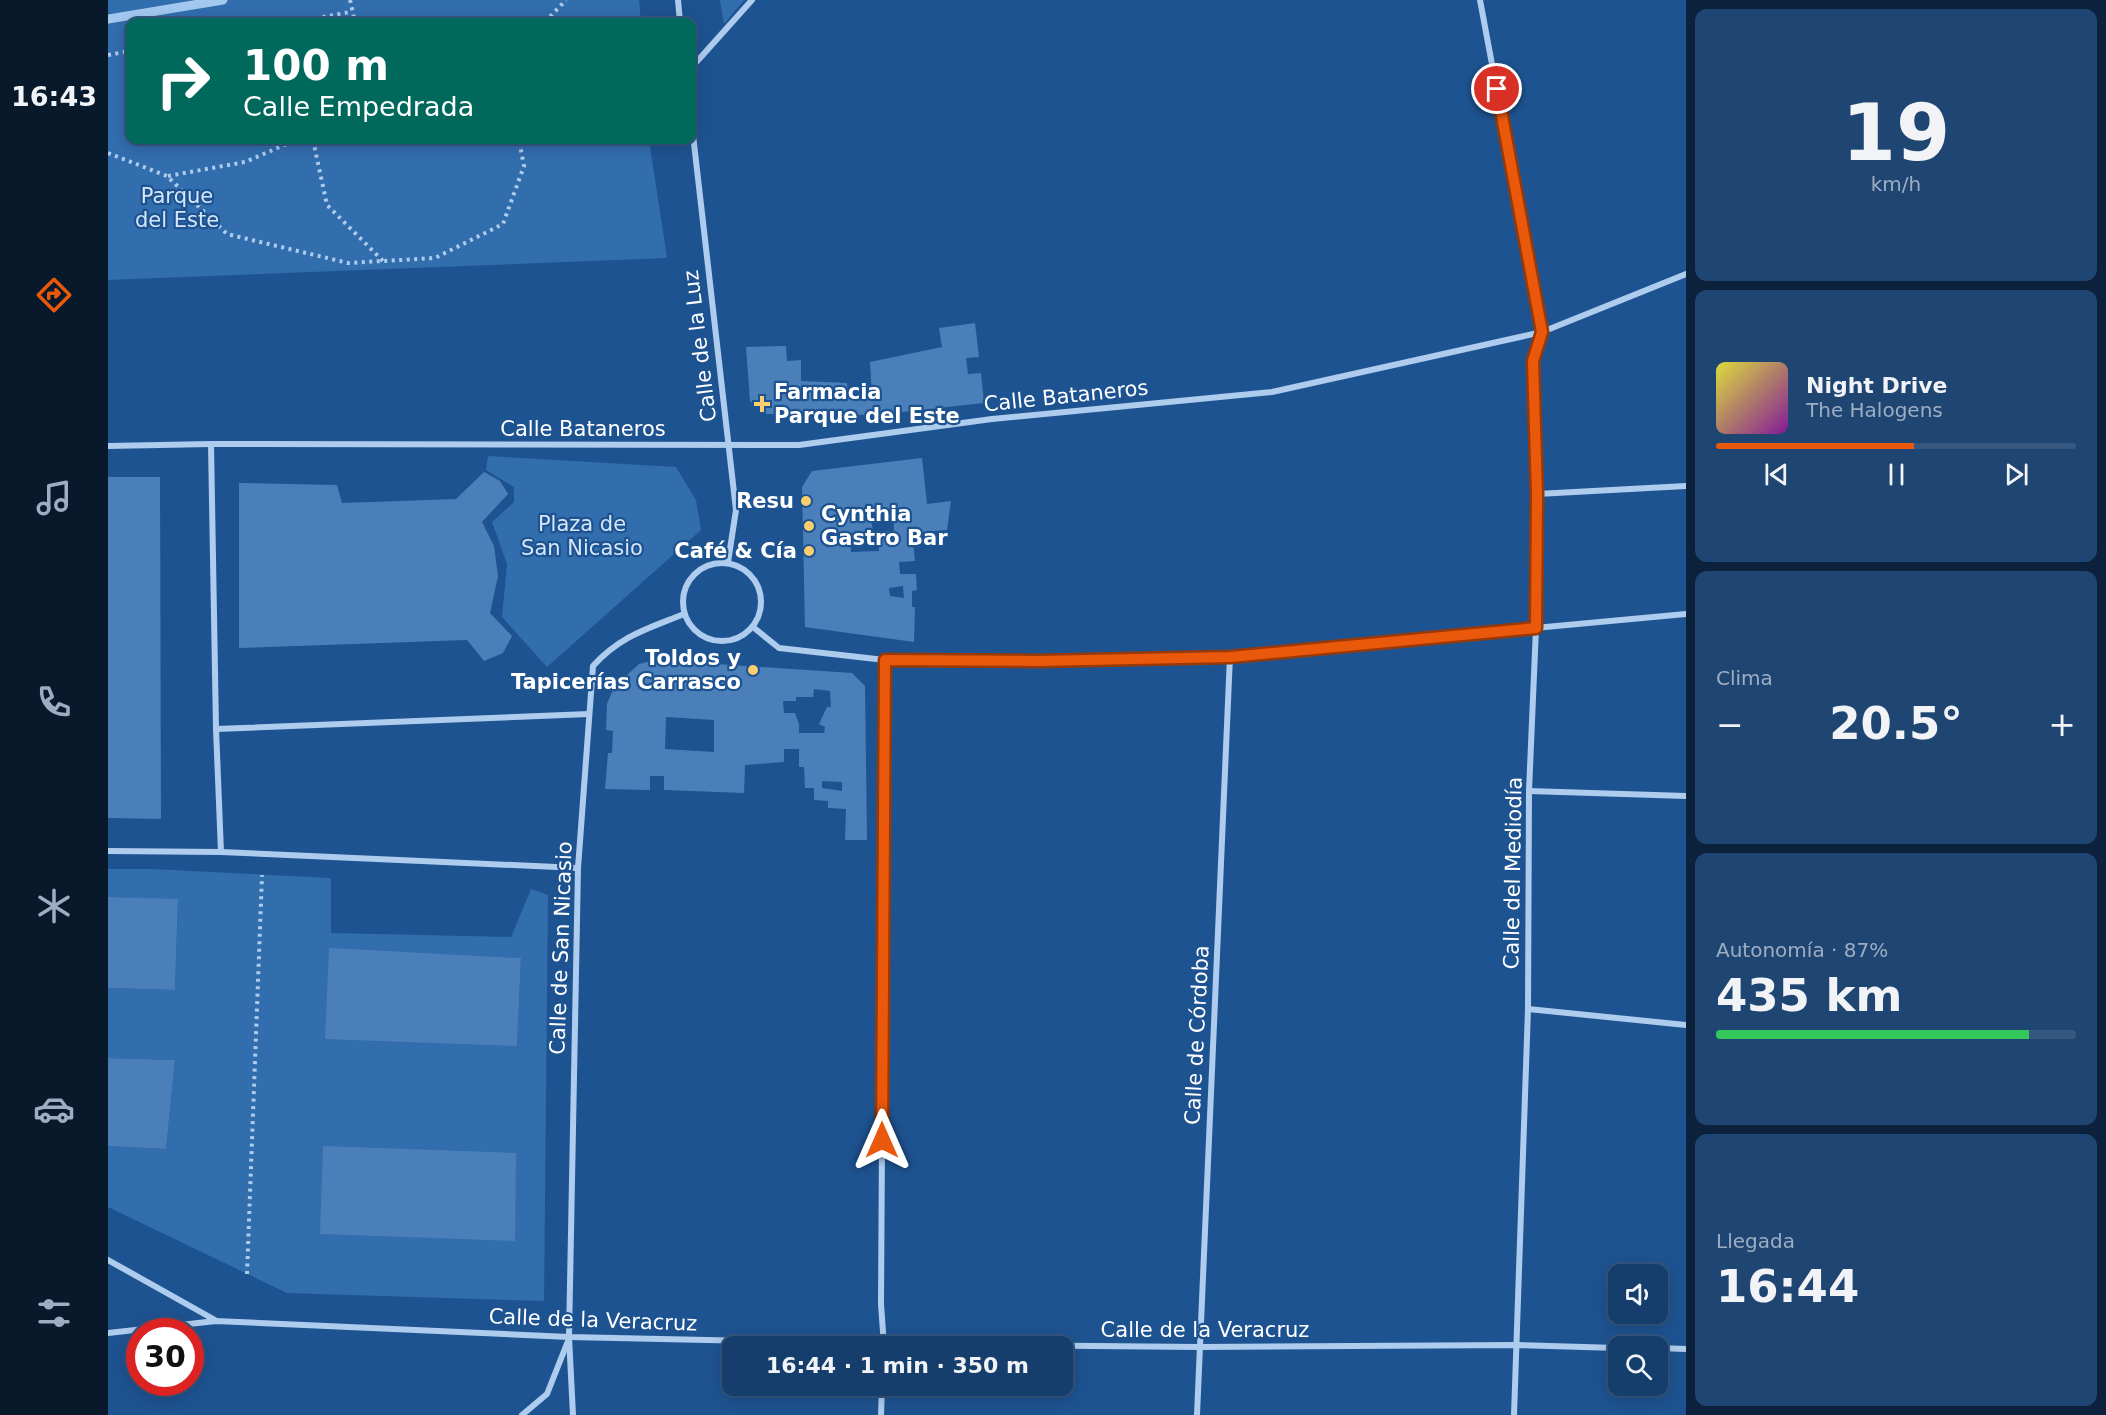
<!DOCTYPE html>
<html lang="es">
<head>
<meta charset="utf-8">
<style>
  :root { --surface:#163e6d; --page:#1f4572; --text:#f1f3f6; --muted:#9eaec2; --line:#355780; --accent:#ea580c }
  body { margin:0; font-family:"DejaVu Sans",sans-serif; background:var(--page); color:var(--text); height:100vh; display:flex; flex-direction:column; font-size:22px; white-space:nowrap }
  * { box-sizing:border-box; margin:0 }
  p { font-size:20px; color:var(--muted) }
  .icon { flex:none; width:33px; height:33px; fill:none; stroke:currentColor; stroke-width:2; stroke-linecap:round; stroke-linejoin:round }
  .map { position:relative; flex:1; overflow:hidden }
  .sheet { display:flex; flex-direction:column; gap:9px; padding:9px; background:#0c223c; width:420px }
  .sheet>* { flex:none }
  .banner { position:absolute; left:18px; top:18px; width:570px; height:126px; border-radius:12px; box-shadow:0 3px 15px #0003,0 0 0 2px var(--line); background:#00695c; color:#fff; overflow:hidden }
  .buttons { position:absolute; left:1500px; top:1264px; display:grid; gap:12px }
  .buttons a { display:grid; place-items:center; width:60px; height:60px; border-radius:12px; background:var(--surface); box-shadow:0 3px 15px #0003,0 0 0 2px var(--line); font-size:30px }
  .speed { position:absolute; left:18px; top:1318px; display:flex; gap:12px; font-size:30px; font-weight:700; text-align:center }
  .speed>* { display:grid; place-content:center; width:78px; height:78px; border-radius:50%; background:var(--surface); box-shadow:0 3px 15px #0003,0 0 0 2px var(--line); line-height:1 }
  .speed .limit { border:9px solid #d22; background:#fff; color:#111 }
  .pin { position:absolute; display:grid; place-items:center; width:51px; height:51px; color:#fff; margin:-26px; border:3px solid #fff; border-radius:50%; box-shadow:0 2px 6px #0007 }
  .me { position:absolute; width:66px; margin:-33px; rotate:0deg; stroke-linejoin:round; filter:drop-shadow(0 0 4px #0008) }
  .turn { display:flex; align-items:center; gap:21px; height:126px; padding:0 18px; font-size:27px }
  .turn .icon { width:78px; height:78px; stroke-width:2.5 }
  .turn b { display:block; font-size:42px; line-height:51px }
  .big { font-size:45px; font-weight:700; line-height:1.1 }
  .sheet .widget { flex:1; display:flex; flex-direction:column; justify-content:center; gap:9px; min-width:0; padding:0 21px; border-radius:12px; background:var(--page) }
  .sheet .dial { align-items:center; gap:0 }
  .dial b { font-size:78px; line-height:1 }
  .song { display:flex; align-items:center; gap:18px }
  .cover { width:72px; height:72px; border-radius:9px; background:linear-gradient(135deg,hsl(60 70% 55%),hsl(290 70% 35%)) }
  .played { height:6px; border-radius:3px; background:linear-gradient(90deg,var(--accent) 55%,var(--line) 55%) }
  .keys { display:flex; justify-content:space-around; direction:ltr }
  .heat { display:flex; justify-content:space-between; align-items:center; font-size:33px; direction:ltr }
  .charge { height:9px; border-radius:4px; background:linear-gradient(90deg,#34c759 87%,var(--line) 0) }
  .trip { position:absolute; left:614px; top:1336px; width:351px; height:60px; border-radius:12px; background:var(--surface); box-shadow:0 3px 15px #0003,0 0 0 2px var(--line); font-weight:700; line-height:60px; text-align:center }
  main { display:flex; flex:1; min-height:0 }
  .menu { display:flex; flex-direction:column; width:108px; justify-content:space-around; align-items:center; background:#09192c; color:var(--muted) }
  .menu .icon { width:42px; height:42px }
  .menu .active { color:var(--accent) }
  .menu b { font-size:27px; color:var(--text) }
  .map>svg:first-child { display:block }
</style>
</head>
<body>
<main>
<nav class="menu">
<b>16:43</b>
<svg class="icon active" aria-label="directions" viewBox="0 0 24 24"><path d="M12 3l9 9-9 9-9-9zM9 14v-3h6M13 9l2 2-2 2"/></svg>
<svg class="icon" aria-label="music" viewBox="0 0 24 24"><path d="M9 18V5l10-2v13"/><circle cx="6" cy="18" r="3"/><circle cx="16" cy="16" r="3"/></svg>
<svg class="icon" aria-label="phone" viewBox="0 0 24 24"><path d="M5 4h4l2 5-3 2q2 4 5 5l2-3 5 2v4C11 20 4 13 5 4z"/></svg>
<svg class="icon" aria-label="climate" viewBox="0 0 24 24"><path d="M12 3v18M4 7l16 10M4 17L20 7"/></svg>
<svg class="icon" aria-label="car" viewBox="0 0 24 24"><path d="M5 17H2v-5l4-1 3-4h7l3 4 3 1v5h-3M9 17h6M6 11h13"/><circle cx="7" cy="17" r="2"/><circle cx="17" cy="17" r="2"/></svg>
<svg class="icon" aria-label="filters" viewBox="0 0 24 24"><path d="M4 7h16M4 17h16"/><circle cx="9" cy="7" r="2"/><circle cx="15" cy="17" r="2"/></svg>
</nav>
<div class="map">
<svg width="1578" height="1415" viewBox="0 0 1578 1415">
  <rect width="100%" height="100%" fill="#1e5391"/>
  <g fill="#326dae" fill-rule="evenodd">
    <path d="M0,0H531L533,22H22V140H541L559,258L0,280Z"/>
    <path d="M612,0H636L616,24Z"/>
    <path d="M380,456L568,467L588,500L593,530L439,667L394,617L399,564L384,522L406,502V487L378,470Z"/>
    <path d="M0,869H43L223,878V933L403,937L423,889L440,895L436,1301L179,1293L0,1207V1146L58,1149L67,1060L0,1058V988L67,990L70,900L0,897ZM221,949L413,958L409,1046Z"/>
  </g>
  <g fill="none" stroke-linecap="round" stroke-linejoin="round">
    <path stroke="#a2c8ef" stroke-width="9" d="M0,19L115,0"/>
  </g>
  <g fill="#4b7fb9" fill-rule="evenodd">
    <path d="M867,323L871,357L858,358L860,374L873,373L876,403L767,415L657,414L642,401L638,347L678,346L679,361L693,360V381L739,383L740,396H764L762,362L834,347L831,328Z"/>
    <path d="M814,458L819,504L843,501L839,530L804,533L807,561L791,562L792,574H808L809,590L804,591V607H807L806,642L697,627L694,487L704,471ZM785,511L786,531L770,532L771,551L743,552L742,533L765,532L762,512ZM795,586L796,598L782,596L781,588Z"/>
    <path d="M376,472L392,481L400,494L374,522L386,546L390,576L382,613L404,636L395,653L376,661L359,640L131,648V483L229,485L234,503L348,499Z"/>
    <path d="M0,477H52L53,819L0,818Z"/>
    <path d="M548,660L744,673L757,686L759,840H737L738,809L720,808V801L706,800V788H697L696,767H691V749H676V762L637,765L636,793L556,790V776H542V790L497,789L500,753H504L505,731L498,730L499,704L506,687L531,664ZM706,689L722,691L723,707H719L711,724L717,727L716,733H691V724L687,713H676L675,701H688V697H705ZM558,717L606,720V752L557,749ZM714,781L734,782V791L714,788Z"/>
    <path d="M0,897L70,899L67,990L0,988Z"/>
    <path d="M221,948L413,958L409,1046L217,1039Z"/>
    <path d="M0,1058L67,1060L58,1149L0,1146Z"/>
    <path d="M215,1146L408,1153L407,1241L212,1234Z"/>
  </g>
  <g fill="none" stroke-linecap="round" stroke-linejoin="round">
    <g stroke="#aecced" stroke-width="4" stroke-dasharray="3 4.5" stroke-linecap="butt">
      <path d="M242,0L247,22"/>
      <path d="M185,22L243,12"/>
      <path d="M437,22L458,0"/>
      <path d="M0,55L22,51"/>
      <path d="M205,140L219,205L275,261"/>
      <path d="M0,153L59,176L119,234L240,263L327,258L395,224L416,166L411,140"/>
      <path d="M60,176L137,162L188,140"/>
      <path d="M139,1274L154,875"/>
    </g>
    <g stroke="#aecced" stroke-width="6">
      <path d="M570,0L572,22"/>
      <path d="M1372,0L1434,332L1425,361L1429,494L1428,628L1421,791L1420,1009L1406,1415"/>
      <path d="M584,67L644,0"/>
      <path d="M584,126L628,510L620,562"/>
      <path d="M103,444L108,729L113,852"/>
      <path d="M0,446L103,444L691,445L884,419L1164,392L1434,332L1578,274"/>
      <path d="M1429,494L1578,486"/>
      <circle cx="614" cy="602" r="39"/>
      <path d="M645,627L671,648L777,660L930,661L1122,656L1578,614"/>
      <path d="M108,729L481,714"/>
      <path d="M1421,791L1578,796"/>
      <path d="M0,851L113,852L470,868"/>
      <path d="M1420,1009L1578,1025"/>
      <path d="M0,1260L107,1320"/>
      <path d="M0,1333L108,1321L461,1337L776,1344L1091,1347L1409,1345L1510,1348"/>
      <path d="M776,1346L773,1304L777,660"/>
      <path d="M1550,1348L1578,1349"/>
      <path d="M414,1415L439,1394L460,1341"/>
      <path d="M465,1415L461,1337L470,868L485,666C512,636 539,629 576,614"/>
      <path d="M773,1415L774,1386"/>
      <path d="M1089,1415L1122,656"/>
    </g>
  </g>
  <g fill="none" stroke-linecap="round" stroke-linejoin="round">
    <defs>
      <path id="route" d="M774,1140L777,660L930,661L1122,657L1428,628L1429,494L1425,361L1434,332L1389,89"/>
    </defs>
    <use href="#route" stroke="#983908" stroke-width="15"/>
    <use href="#route" stroke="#ea580c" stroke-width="10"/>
  </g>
  <g fill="#fccf6e" stroke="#1e5391" stroke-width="2">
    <path d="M651 395h6v6h6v6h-6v6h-6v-6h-6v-6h6z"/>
    <circle cx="698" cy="501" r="6"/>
    <circle cx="701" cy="526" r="6"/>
    <circle cx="701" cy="551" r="6"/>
    <circle cx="645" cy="670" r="6"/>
  </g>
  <g text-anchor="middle" stroke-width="4.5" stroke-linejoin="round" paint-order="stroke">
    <g font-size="21" fill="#d4e6fa" stroke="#1e5391">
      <text x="69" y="203">Parque<tspan x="69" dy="24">del Este</tspan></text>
      <text x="474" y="531">Plaza de<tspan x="474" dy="24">San Nicasio</tspan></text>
    </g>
    <g font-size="21" fill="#fff" stroke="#1e5391">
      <text transform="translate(592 346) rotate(-97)" y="7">Calle de la Luz</text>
      <text transform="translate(958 396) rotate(-6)" y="7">Calle Bataneros</text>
      <text x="475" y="436">Calle Bataneros</text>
      <text transform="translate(1405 873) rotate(-89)" y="7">Calle del Mediodía</text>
      <text transform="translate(453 948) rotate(-88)" y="7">Calle de San Nicasio</text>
      <text transform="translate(1089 1035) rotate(-87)" y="7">Calle de Córdoba</text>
      <text transform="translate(485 1320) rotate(2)" y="7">Calle de la Veracruz</text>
      <text x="1097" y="1337">Calle de la Veracruz</text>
    </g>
    <g font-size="21" font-weight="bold" fill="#fff" stroke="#1e5391" text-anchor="end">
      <text x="666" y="399" text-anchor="start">Farmacia<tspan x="666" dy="24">Parque del Este</tspan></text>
      <text x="686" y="508">Resu</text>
      <text x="713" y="521" text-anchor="start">Cynthia<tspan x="713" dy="24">Gastro Bar</tspan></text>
      <text x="689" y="558">Café &amp; Cía</text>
      <text x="633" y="665">Toldos y<tspan x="633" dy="24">Tapicerías Carrasco</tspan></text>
    </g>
  </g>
</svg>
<div class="buttons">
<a><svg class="icon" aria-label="sound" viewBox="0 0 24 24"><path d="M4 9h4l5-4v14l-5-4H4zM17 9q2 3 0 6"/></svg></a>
<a><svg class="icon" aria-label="search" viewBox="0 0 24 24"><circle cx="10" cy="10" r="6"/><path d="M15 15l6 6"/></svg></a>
</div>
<div class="speed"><div class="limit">30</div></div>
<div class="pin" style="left:1389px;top:89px;background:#d93025"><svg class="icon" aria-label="arrive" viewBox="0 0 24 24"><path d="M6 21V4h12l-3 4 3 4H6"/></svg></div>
<svg class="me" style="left:774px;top:1140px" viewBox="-20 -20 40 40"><path d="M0-17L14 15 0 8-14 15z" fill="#ea580c" stroke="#fff" stroke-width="4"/></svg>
<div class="trip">16:44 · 1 min · 350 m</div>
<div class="banner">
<div class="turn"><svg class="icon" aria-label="right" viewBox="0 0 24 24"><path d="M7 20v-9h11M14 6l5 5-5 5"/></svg><div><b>100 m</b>Calle Empedrada</div></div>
</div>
</div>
<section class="sheet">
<div class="widget dial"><b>19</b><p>km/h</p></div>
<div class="widget">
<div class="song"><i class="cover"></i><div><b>Night Drive</b><p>The Halogens</p></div></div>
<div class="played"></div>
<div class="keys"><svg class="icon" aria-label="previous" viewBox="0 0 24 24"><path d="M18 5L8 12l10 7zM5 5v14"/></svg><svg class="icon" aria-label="pause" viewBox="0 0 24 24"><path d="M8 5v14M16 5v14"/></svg><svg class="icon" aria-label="next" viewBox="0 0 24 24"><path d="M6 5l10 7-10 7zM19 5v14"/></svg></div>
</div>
<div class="widget"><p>Clima</p>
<div class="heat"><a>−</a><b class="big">20.5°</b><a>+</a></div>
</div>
<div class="widget"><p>Autonomía · 87%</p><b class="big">435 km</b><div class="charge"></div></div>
<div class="widget"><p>Llegada</p><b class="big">16:44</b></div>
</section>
</main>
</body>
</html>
